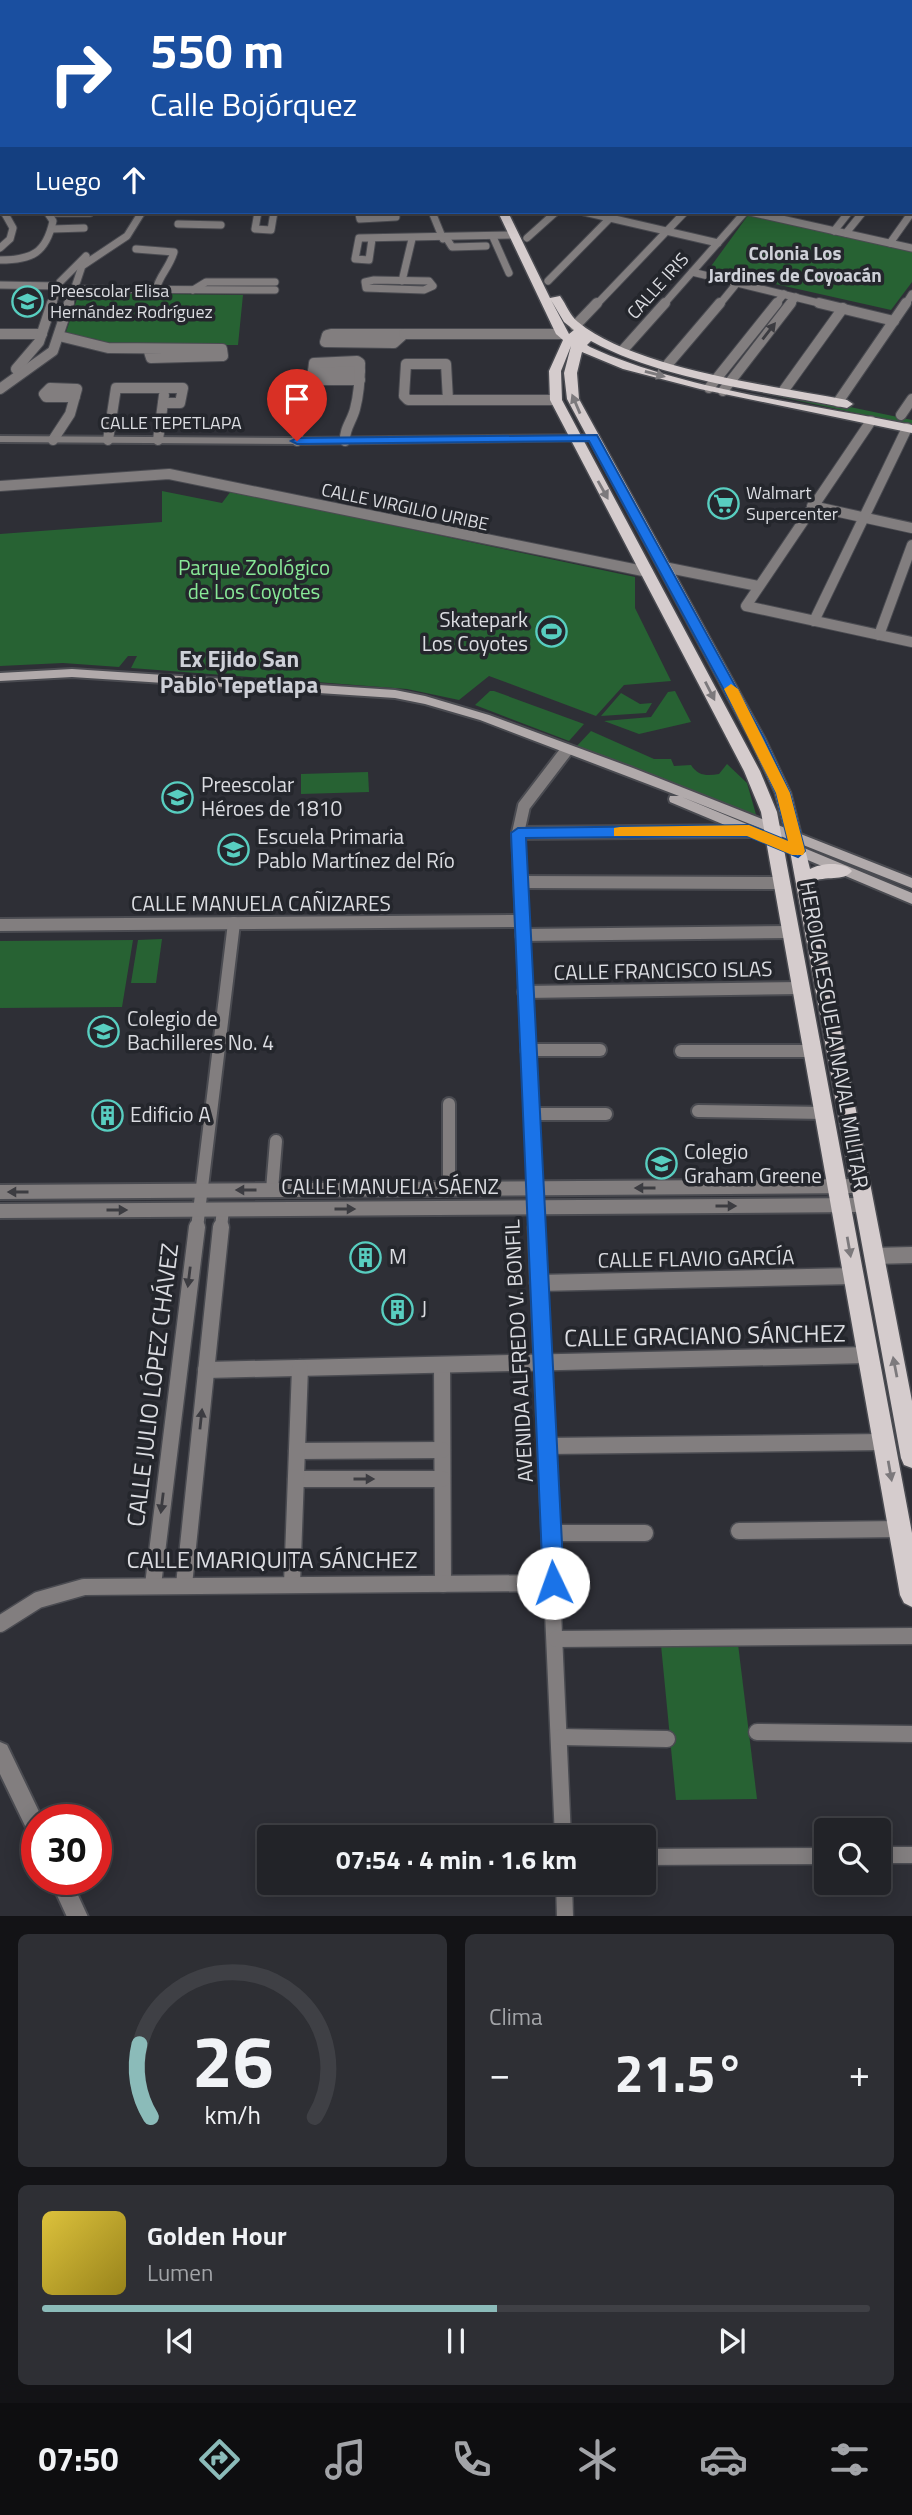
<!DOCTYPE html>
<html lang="es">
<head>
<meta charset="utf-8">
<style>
  :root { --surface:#222328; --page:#2e2f34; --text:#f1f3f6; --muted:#a2a4a8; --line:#3f4045; --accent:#8bbbb9 }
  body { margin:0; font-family:"Titillium Web",sans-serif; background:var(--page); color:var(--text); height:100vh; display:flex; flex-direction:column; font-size:26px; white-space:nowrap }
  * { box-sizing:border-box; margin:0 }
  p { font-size:23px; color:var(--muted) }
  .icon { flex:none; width:38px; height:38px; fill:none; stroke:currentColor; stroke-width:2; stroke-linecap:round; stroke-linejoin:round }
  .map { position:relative; height:1916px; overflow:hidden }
  .panel { display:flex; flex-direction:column; gap:18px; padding:18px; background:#131316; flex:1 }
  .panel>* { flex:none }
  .hud { position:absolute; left:0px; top:0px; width:914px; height:214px; box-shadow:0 4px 18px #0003,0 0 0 2px var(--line); background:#1a4fa0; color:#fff; overflow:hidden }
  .buttons { position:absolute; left:814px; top:1818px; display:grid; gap:14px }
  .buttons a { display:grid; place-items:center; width:77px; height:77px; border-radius:7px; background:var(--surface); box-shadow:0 4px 18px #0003,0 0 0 2px var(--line); font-size:35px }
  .speed { position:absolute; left:21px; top:1804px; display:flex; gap:14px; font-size:35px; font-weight:700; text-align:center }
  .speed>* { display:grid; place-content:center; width:91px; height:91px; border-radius:50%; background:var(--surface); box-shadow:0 4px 18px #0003,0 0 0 2px var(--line); line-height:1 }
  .speed .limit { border:10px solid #d22; background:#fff; color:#111 }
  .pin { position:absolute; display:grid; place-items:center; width:60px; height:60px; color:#fff; margin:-72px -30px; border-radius:50% 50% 50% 0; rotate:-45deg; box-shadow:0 0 7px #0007 }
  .pin .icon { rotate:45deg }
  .me { position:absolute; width:77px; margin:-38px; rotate:357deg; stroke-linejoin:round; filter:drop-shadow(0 0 5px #0008) }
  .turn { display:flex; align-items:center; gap:24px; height:147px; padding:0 35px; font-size:32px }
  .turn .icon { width:91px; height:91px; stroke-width:2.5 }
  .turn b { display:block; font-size:49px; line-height:60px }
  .then { display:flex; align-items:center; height:66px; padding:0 35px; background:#0003; gap:14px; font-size:26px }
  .big { font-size:52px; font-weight:700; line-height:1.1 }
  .panel .widget { flex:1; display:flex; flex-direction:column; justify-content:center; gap:10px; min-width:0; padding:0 24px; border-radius:10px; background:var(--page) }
  .panel .dial { align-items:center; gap:0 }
  .dial svg { height:182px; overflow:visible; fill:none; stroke:var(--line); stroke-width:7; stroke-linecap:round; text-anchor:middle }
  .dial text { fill:var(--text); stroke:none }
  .song { display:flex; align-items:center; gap:21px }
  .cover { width:84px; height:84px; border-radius:10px; background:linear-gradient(135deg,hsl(50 70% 55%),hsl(50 70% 35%)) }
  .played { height:7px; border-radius:4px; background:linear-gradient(90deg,var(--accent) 55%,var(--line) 55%) }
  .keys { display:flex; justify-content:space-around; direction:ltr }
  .heat { display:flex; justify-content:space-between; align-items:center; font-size:38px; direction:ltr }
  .panel .tiles { flex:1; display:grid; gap:18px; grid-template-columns:1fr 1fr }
  .widget:last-child { grid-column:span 2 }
  .trip { position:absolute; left:257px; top:1825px; width:399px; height:70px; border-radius:7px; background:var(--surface); box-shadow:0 4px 18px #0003,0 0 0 2px var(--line); font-weight:700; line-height:70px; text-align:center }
  .menu { display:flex; height:112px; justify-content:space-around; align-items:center; background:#0e0e10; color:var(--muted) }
  .menu .icon { width:49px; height:49px }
  .menu .on { color:var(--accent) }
  .menu b { font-size:32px; color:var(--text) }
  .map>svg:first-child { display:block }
</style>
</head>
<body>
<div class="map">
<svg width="912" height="1917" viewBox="0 0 912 1917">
  <rect width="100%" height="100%" fill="#2e2f36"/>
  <g fill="#276233">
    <path d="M749,214L912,251V282L891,310L709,269Z"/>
    <path d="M79,293L243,295L238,345H101L96,339L65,335Z"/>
    <path d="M741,384L912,420V425L739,388Z"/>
    <path d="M162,491L222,503L231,491L635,577V608L671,681L624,685L596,716L489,676L459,700L407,689L131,668L137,656H128L119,667L63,663L0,666V534L162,522Z"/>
    <path d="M490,691H494L584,724L569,741L475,705Z"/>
    <path d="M675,691L691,722L639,734L604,721L651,717L668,692Z"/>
    <path d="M621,693L640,704L652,703L646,713L601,716Z"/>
    <path d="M591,731L654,759H671L674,766L691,765C698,776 707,776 719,774L727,764L747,783L757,818L576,747Z"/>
    <path d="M368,772L369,792L301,794V774Z"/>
    <path d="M162,939L156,983H131L138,940Z"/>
    <path d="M133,940L122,1007L0,1008V941Z"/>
    <path d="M738,1644L757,1799L676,1800L661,1645Z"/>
  </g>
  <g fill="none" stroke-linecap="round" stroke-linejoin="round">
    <defs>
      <g id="minor-far3">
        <path d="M18,2L20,0"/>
        <path d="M0,23L2,21"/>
        <path d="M0,79L2,77"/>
        <path d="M258,212L255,229L271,230L274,212"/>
        <path d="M367,212L359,214L360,219L396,217L394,212"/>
        <path d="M432,212L443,239"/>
        <path d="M584,212L718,243"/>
        <path d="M750,212L912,248"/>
        <path d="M48,213H90"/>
        <path d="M178,224L221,225"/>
        <path d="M52,229L84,228"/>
        <path d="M834,231L849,212"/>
        <path d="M846,233L863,212"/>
        <path d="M493,237L509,273"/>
        <path d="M527,238L556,212"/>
        <path d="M372,239L369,260L355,259L359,238L514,235"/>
        <path d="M447,239L452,247L486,246"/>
        <path d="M890,243L912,212"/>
        <path d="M0,248L10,239L13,228L4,212"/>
        <path d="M136,249L174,252C169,269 159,275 156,290"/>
        <path d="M0,260C32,260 46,253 53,221L47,212"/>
        <path d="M692,272L827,305"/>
        <path d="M374,280L429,281L433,286L424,290L366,288L365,282Z"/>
        <path d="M402,281L412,239"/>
        <path d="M548,281L614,214"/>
        <path d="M0,285L58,286"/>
        <path d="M74,289L275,290"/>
        <path d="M193,290L206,282H275"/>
        <path d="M52,305L60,282L86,256"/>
        <path d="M69,305L82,266L127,236L142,212"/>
        <path d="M596,305L685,212"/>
        <path d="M663,305L745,212"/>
        <path d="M719,305L737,283"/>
        <path d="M775,305L784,294"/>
        <path d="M790,305L796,297"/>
        <path d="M905,305L912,294"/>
      </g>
      <g id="minor-far2">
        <path d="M819,303L894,321"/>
        <path d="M575,326L597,303"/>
        <path d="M0,334H42"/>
        <path d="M331,334H404L394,343L325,342L327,335Z"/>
        <path d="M404,334H562"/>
        <path d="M59,336L108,348L222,349L223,356L151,358L148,349"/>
        <path d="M623,350L665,303"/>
        <path d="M406,364H446L448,400H408L404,396Z"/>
        <path d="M668,364L720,303"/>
        <path d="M16,369L39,342L52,303"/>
        <path d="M313,371H360"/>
        <path d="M312,380H360"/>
        <path d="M709,388L777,303"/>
        <path d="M0,389L53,351L69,303"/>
        <path d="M784,390L843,308"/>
        <path d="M723,391L791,303"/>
        <path d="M448,400H556"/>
        <path d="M838,402L906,303"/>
        <path d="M901,415L912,399"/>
        <path d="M871,421L746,606L912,642"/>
        <path d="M53,440L70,414L77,389L50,388L44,394L46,397H75"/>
        <path d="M108,440L116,388H183L180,403H163"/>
        <path d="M158,440L164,395"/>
        <path d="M297,441L299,425L308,414L314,363L357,361L360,363C360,378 359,394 355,409C352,421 344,429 345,441"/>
        <path d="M0,486L169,474L648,572"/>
        <path d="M812,506L912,528"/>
        <path d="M664,567L758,586"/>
        <path d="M814,621L907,428"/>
        <path d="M879,635L912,545"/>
      </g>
      <g id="minor-far1">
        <path d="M518,833L749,831"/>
        <path d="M521,882L783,883"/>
        <path d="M0,925L522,921"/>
        <path d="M522,935L792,932"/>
        <path d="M524,992L802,988"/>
        <path d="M527,1050H600"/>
        <path d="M681,1051H814"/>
        <path d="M449,1104V1189"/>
        <path d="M698,1111L825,1113"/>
        <path d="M530,1114H606"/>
        <path d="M272,1190L276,1141"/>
        <path d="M197,1228L234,923"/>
        <path d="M221,1228L223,1209"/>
        <path d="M536,1228L518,833L524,806L566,751"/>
      </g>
      <g id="minor">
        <path d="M536,1227L563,1838"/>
        <path d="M873,1256L912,1255"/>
        <path d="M538,1283L854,1276"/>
        <path d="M442,1365L443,1584"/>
        <path d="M206,1370L868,1355"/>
        <path d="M547,1446L884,1442"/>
        <path d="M297,1451L442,1450"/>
        <path d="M296,1479H442"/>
        <path d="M739,1531L900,1529"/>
        <path d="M551,1533H645"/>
        <path d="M292,1584L300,1368"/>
        <path d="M153,1585L197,1227"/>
        <path d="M184,1585L221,1227"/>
        <path d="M0,1624L38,1600L84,1587L553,1583"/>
        <path d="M556,1639L912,1636"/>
        <path d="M757,1732L912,1734"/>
        <path d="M561,1737L667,1739"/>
        <path d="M878,1855H912"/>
        <path d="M644,1857L826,1856"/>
        <path d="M564,1883L565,1917"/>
      </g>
      <g id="tertiary">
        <path d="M446,0H474L471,2Z"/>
        <path d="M593,435L597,436V440L297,444L0,442V436L297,438Z"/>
        <path d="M860,1179L866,1181L868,1186L866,1191L860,1193L0,1199V1185Z"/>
        <path d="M863,1198L869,1200L871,1205L869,1210L863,1212L0,1218V1204Z"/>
        <path d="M0,1742L7,1745L43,1820H37V1839L30,1836L0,1774Z"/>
        <path d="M50,1880H71L88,1917H67Z"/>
      </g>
      <g id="secondary">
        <rect x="0" y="198" width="2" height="6"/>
        <path d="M72,669L395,690L425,696L489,715L633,768L912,878V888L682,797L912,893V904L670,802L669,799L670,796H679L480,720L425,704L395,698L72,677L0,681V673Z"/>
      </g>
      <g id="primary">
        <rect x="466" y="0" width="8" height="2"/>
        <path d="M498,212H508L550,298L560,296C566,304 570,316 578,322C635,369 774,386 847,400L853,404L847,408C765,391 665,381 591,341L587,345L590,347C683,390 811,404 912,425V433L700,389L623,369L582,352L577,373L579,399L765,738L791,793L810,869C821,863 844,861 852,871C844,882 825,875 812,882L912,1401V1468L904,1465L901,1458L790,851L775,793L749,738L567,399L564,373L571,346L561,371L562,400L760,771L777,812L912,1533V1607L904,1603L900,1595L761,812L744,771L550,400L549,371L563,340L556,334ZM551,300L564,322L574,330L569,334Z"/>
      </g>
    </defs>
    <use href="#minor-far3" stroke="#4a4b51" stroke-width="9"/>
    <use href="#minor-far2" stroke="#4a4b51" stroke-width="12"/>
    <use href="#minor-far1" stroke="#4a4b51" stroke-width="16"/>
    <use href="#minor" stroke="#4a4b51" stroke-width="19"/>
    <use href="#tertiary" stroke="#4a4b51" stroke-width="4"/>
    <use href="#secondary" stroke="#4a4b51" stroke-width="4"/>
    <use href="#primary" stroke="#4a4b51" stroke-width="3"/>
    <use href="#minor-far3" stroke="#827e7f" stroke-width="7"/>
    <use href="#minor-far2" stroke="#827e7f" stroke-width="10"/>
    <use href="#minor-far1" stroke="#827e7f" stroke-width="12"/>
    <use href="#minor" stroke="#827e7f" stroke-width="16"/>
    <use href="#tertiary" fill="#827e7f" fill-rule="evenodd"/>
    <use href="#secondary" fill="#b1aaab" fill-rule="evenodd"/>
    <use href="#primary" fill="#d5cccd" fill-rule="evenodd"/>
  </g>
  <defs><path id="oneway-solid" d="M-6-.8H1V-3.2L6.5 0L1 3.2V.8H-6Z" transform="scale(1.75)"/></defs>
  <g fill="#3c3c41">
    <use href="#oneway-solid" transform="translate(769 331) rotate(-52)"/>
    <use href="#oneway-solid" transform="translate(645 1188) rotate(180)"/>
    <use href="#oneway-solid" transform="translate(246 1190) rotate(180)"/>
    <use href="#oneway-solid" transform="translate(18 1192) rotate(180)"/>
    <use href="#oneway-solid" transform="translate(726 1206)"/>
    <use href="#oneway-solid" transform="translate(345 1209)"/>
    <use href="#oneway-solid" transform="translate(117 1210)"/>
    <use href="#oneway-solid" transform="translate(189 1277) rotate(97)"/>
    <use href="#oneway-solid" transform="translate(201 1419) rotate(-84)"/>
    <use href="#oneway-solid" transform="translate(364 1479)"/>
    <use href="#oneway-solid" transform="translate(162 1503) rotate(97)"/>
  </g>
  <g fill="#7c797c">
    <use href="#oneway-solid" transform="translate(655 374) rotate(15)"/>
    <use href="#oneway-solid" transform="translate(576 404) rotate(-113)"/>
    <use href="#oneway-solid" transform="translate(603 490) rotate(61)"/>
    <use href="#oneway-solid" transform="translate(710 691) rotate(63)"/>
    <use href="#oneway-solid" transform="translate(849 1247) rotate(80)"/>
    <use href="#oneway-solid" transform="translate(895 1367) rotate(-101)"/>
    <use href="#oneway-solid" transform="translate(890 1471) rotate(80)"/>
  </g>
  <path fill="#1a73e8" stroke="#114b97" stroke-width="2" d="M597,435L764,738L790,793L805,851L798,857L747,836L526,838L564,1583L561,1591L553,1594L546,1591L543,1583L511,833L518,828L749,825L788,841L776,793L750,738L589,441L297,444L291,441L297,438Z"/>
  <path fill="#f59e0b" d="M731,684L738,689L790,793L805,851L803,855H792L747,836H614V828L620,827L749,825L788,841L776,793L724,689Z"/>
  <defs>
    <symbol id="school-ring" viewBox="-11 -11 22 22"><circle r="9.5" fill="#24262c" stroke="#58cec0" stroke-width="1.5"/><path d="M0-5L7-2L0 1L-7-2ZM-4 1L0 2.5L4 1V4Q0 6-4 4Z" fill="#58cec0"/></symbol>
    <symbol id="supermarket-ring" viewBox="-11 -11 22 22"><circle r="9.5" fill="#24262c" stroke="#58cec0" stroke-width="1.5"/><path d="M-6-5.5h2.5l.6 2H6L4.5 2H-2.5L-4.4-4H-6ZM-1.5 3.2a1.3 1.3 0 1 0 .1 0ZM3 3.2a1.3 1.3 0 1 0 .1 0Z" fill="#58cec0"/></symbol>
    <symbol id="stadium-ring" viewBox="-11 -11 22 22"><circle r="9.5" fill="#24262c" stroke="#58cec0" stroke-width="1.5"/><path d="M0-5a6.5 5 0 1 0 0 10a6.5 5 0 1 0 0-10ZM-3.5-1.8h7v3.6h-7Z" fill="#58cec0"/></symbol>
    <symbol id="building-ring" viewBox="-11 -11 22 22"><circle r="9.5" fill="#24262c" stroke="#58cec0" stroke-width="1.5"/><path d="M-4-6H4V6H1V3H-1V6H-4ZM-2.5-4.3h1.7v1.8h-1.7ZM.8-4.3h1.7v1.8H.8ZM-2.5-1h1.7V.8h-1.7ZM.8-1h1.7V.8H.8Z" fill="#58cec0"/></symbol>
  </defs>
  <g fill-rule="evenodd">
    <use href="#school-ring" x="10" y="284" width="35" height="35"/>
    <use href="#supermarket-ring" x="706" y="486" width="35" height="35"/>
    <use href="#stadium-ring" x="534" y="614" width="35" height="35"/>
    <use href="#school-ring" x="160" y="780" width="35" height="35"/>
    <use href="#school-ring" x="216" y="832" width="35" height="35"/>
    <use href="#school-ring" x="86" y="1014" width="35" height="35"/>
    <use href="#building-ring" x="90" y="1098" width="35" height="35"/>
    <use href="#school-ring" x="644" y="1146" width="35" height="35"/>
    <use href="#building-ring" x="348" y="1240" width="35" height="35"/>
    <use href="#building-ring" x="380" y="1292" width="35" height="35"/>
  </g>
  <g text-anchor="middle" stroke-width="7" stroke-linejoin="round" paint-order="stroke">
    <g font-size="18" fill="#dbdce1" stroke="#24262c">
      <text transform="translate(658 286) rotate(-48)" y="6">CALLE IRIS</text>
      <text x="171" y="429">CALLE TEPETLAPA</text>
      <text transform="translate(405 507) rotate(12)" y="6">CALLE VIRGILIO URIBE</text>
    </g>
    <g font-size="18" fill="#dbdce1" stroke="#24262c" text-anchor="start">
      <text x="50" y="297">Preescolar Elisa<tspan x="50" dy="21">Hernández Rodríguez</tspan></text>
      <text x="746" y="499">Walmart<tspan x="746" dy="21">Supercenter</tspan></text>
    </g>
    <g font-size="19" font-weight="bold" fill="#ced0d8" stroke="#24262c">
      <text x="795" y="260">Colonia Los<tspan x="795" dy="22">Jardines de Coyoacán</tspan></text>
    </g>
    <g font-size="21" fill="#88e897" stroke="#24262c">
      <text x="254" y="575">Parque Zoológico<tspan x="254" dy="24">de Los Coyotes</tspan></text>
    </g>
    <g font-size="21" fill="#dbdce1" stroke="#24262c" text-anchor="start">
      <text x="528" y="627" text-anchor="end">Skatepark<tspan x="528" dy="24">Los Coyotes</tspan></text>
      <text x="201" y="792">Preescolar<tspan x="201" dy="24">Héroes de 1810</tspan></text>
      <text x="257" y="844">Escuela Primaria<tspan x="257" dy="24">Pablo Martínez del Río</tspan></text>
      <text x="127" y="1026">Colegio de<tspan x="127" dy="24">Bachilleres No. 4</tspan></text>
      <text x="130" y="1122">Edificio A</text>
      <text x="684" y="1159">Colegio<tspan x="684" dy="24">Graham Greene</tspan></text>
      <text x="389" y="1264">M</text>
      <text x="421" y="1316">J</text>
    </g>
    <g font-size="21" fill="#dbdce1" stroke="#24262c">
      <text x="261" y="911">CALLE MANUELA CAÑIZARES</text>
      <text transform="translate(663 971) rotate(-1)" y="7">CALLE FRANCISCO ISLAS</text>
      <text transform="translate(834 1035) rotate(80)" y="7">HEROICA ESCUELA NAVAL MILITAR</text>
      <text x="390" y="1194">CALLE MANUELA SÁENZ</text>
      <text transform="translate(696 1259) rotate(-1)" y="7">CALLE FLAVIO GARCÍA</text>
      <text transform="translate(519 1351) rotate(-93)" y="7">AVENIDA ALFREDO V. BONFIL</text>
    </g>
    <g font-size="23" font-weight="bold" fill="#ced0d8" stroke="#24262c">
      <text x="239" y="667">Ex Ejido San<tspan x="239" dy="26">Pablo Tepetlapa</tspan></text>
    </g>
    <g font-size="24" fill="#dbdce1" stroke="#24262c">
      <text transform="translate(705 1336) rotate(-1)" y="8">CALLE GRACIANO SÁNCHEZ</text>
      <text transform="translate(153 1385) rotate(-83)" y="8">CALLE JULIO LÓPEZ CHÁVEZ</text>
      <text x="272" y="1568">CALLE MARIQUITA SÁNCHEZ</text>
    </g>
  </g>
</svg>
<div class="buttons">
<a><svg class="icon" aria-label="search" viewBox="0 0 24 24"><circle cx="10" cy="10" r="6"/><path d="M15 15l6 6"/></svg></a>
</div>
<div class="speed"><div class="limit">30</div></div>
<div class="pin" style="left:297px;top:441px;background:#d93025"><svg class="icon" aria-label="arrive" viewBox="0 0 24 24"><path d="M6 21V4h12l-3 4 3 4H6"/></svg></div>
<svg class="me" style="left:553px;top:1583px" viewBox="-20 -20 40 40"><circle r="19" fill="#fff"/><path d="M0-13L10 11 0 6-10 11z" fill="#1a73e8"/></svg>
<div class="trip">07:54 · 4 min · 1.6 km</div>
<div class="hud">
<div class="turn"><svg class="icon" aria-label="right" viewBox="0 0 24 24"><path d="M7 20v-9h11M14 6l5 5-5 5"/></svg><div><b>550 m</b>Calle Bojórquez</div></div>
<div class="then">Luego<svg class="icon" aria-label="ahead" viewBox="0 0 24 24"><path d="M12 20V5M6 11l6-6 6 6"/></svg></div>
</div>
</div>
<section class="panel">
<div class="tiles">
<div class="widget dial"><svg viewBox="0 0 100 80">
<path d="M14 69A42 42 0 1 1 86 69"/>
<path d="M14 69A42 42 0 0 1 9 37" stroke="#8bbbb9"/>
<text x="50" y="56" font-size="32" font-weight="700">26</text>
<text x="50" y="72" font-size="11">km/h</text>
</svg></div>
<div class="widget"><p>Clima</p>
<div class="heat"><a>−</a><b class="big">21.5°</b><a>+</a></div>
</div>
<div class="widget">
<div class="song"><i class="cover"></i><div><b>Golden Hour</b><p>Lumen</p></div></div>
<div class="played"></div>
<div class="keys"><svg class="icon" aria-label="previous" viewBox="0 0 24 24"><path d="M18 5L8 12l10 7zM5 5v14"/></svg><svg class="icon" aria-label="pause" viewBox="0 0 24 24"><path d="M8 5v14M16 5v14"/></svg><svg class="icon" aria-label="next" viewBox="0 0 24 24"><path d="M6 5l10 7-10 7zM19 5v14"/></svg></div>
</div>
</div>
</section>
<nav class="menu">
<b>07:50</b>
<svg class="icon on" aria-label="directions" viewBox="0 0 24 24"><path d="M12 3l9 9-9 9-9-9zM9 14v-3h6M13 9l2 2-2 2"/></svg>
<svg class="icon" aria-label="music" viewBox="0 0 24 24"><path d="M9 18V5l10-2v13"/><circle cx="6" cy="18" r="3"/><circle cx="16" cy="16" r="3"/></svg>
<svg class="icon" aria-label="phone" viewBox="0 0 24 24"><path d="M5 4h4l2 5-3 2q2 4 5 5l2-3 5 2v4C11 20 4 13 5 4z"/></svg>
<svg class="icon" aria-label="climate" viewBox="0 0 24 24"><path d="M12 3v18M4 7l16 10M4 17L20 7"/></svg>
<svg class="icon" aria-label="car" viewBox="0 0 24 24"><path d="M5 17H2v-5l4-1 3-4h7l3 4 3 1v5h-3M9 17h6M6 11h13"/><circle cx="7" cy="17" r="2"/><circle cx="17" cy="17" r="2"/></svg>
<svg class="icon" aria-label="filters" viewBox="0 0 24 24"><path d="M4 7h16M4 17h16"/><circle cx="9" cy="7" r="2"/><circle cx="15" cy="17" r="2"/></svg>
</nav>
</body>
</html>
